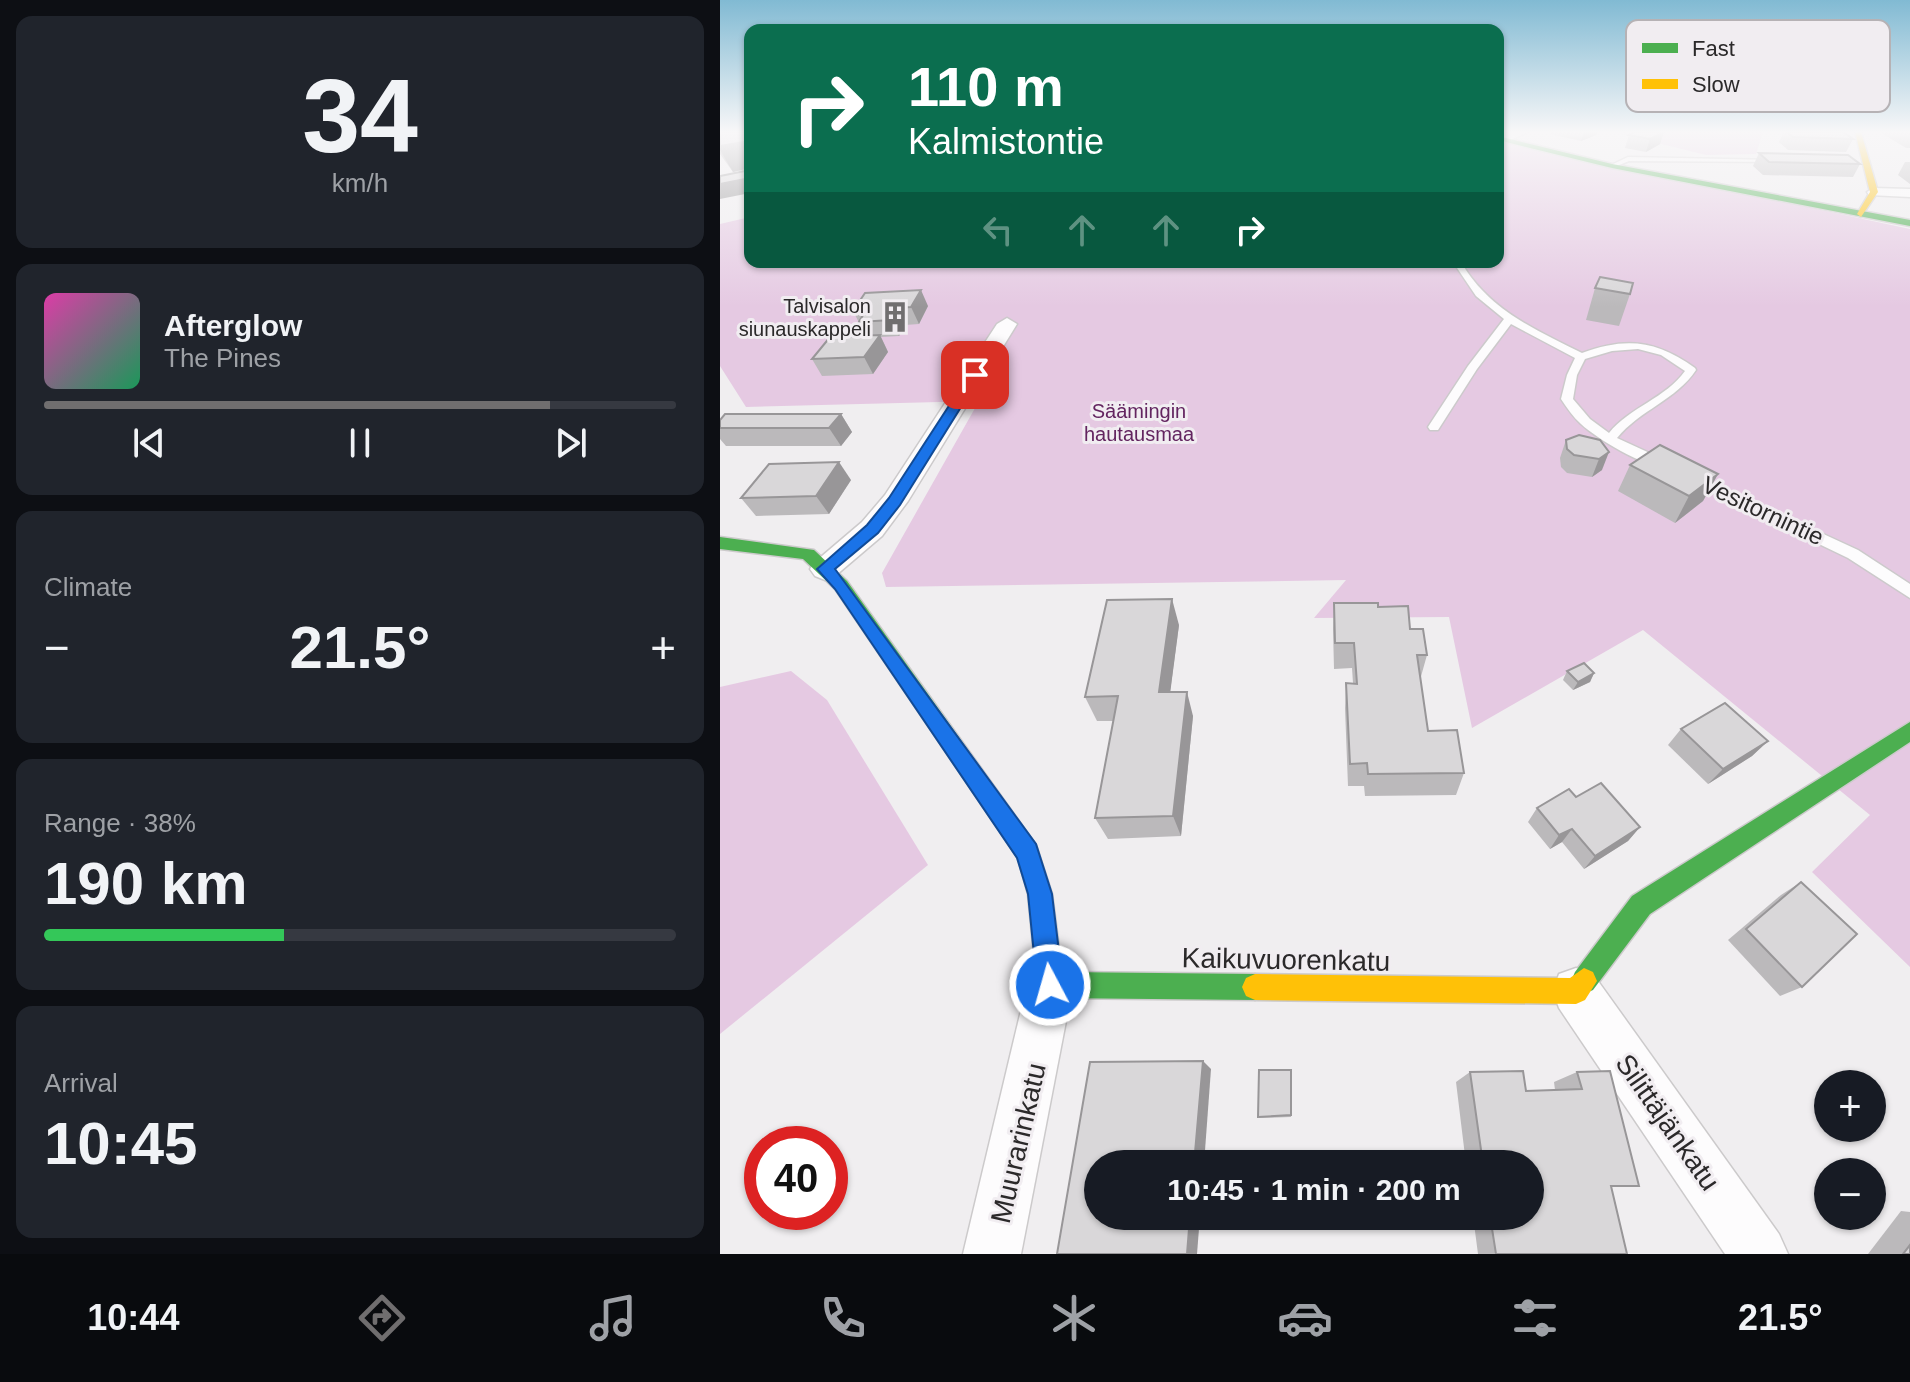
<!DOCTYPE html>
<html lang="en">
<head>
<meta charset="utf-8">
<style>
  :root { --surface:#171b24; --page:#20242c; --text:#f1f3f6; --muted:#9ea1a6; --line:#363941; --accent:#706e6f }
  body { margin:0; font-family:Arial,sans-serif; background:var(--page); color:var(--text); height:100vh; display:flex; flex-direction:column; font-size:30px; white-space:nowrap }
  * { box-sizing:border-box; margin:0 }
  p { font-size:26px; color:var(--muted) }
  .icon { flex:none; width:44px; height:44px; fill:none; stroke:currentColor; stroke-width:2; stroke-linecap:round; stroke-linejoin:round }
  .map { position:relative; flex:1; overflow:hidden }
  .panel { display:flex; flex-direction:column; gap:16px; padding:16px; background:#0d0f14; width:720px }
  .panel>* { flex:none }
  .banner { position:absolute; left:24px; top:24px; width:760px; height:244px; border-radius:16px; box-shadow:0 2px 6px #0004; background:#0b6e4f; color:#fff; overflow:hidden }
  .buttons { position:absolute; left:1094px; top:1070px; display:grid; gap:16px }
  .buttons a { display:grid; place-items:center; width:72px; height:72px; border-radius:50%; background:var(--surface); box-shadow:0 2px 6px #0004; font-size:40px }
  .speed { position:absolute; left:24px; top:1126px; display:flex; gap:16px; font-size:40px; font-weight:700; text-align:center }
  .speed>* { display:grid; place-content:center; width:104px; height:104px; border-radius:50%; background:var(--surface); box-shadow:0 2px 6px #0004; line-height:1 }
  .speed .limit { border:12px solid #d22; background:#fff; color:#111 }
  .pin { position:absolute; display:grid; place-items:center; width:68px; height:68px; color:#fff; margin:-34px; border-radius:16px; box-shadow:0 4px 12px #0006 }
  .me { position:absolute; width:88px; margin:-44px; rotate:354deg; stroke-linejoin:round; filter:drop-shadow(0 0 6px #0008) }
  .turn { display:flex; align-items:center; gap:28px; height:168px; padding:0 32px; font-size:36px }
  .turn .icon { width:104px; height:104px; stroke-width:2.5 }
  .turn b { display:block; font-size:56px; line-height:68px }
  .lanes { display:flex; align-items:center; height:76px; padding:0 32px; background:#0003; justify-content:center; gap:40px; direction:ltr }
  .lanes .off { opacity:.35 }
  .big { font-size:60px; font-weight:800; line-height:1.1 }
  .panel .tile { flex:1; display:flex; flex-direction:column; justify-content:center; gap:12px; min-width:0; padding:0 28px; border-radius:16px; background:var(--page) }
  .panel .dial { align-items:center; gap:0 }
  .dial b { font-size:104px; line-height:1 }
  .song { display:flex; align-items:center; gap:24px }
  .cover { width:96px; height:96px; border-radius:12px; background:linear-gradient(135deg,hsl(320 70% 55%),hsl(150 70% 35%)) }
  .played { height:8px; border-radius:4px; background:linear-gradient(90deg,var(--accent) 80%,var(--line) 80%) }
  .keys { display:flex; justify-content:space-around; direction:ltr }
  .heat { display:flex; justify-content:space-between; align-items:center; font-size:44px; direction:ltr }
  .charge { height:12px; border-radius:6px; background:linear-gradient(90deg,#34c759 38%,var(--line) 0) }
  .trip { position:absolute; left:364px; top:1150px; width:460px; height:80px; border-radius:40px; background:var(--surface); box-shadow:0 2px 6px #0004; font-weight:800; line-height:80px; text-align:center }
  .tab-bar { display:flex; height:128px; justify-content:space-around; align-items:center; background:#090b0e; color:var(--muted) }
  .tab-bar .icon { width:56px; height:56px }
  .tab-bar .current { color:var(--accent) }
  .tab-bar b { font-size:36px; color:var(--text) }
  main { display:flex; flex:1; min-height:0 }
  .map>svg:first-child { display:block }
</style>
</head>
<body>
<main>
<section class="panel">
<div class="tile dial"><b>34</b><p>km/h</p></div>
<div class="tile">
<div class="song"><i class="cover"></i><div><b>Afterglow</b><p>The Pines</p></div></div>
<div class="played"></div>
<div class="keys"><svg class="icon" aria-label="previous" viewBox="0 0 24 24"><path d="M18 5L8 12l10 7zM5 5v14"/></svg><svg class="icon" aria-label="pause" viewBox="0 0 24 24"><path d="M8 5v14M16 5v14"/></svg><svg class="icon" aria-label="next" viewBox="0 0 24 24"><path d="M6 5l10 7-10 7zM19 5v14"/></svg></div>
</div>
<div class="tile"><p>Climate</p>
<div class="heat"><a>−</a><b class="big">21.5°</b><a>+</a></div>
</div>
<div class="tile"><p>Range · 38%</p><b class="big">190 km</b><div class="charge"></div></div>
<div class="tile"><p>Arrival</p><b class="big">10:45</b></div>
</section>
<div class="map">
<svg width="1190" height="1254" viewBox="0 0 1190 1254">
  <rect width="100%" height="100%" fill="#f0eef0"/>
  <g fill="#e5c9e2">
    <path d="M1043,132L1036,154L986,155L897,133Z"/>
    <path d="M778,141L1190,229V967L1092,872L1150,815L923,630L752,728L729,617L594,618L626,580L166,587L162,573L259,401L26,407L0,366V224L30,217V262H778Z"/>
    <path d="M71,671L107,700L208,865L0,1034V687Z"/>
  </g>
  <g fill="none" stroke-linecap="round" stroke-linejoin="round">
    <defs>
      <g id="lane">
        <path d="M908,157L1057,160L1060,162L909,161L892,168L889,166Z"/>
        <path d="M733,262H741C768,309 815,330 862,353C906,337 936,340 975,368L976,370C956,400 920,410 897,438L947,461V467C927,469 877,439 861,424C853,417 847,408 841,399L847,375L855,358L791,324L757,369L718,430H710L708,427L748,366L784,319L756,296ZM918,349L941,355L965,371C946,398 910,407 889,433L870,419L853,399L857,375L865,359L892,351Z"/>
        <path d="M971,473L1138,550L1190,584V598L1128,558L966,480L965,477Z"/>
      </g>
      <g id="street">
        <path d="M791,132H808L786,142H778V136Z"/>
        <path d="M1154,188L1190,189V197L1149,195L1147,192Z"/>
        <path d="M287,318L297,324L188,501L162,536L115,576L105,580L95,576L90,569L95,562L142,522L165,495L277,324Z"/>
        <path d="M330,962L346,969L353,985L301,1254H243L307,985L314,969Z"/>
        <path d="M856,968L873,974L1059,1234L1068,1254H1005L839,1008L833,991L839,974Z"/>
      </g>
      <g id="fast">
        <path d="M778,136L892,164L1190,220V226L892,168L778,140Z"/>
        <path d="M0,537L94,550L127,581L316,845L332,894L342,972L535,974L544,978L548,987L544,996L535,1000L330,998L321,994L317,985L308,894L298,858L115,589L83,559L0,549Z"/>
        <path d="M1190,722V742L930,914L873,990L864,994L855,990L851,981L855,972L912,896Z"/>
      </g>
      <g id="slow">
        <path d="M1135,132H1141L1158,192L1141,217L1137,214L1150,192Z"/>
        <path d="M864,968L873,972L877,981L865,1000L856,1004L535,1000L526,996L522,987L526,978L535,974L850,978Z"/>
      </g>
    </defs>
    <use href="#lane" stroke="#cccacb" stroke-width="3"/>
    <use href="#street" stroke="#cccacb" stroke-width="3"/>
    <use href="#fast" stroke="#cccacb" stroke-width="3"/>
    <use href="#slow" stroke="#cccacb" stroke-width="3"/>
    <use href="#lane" fill="#fdfcfd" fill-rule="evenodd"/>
    <use href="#street" fill="#fdfcfd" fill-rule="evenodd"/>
    <use href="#fast" fill="#4caf50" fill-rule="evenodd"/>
    <use href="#slow" fill="#ffc107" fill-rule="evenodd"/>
  </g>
  <g fill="#bbb9bb">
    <path d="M0,132H30V168L13,172L0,154Z"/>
    <path d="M831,132H877L876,135L861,141L830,134Z"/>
    <path d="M915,132L940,144L926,152L905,148L909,135Z"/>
    <path d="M1064,132H1123L1133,139L1126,152L1068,150L1059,142Z"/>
    <path d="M1160,132H1190V148H1186Z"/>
    <path d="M1039,153L1140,164L1133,177L1043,175L1033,166Z"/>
    <path d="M1185,162H1190V184L1178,175Z"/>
    <path d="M746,262H766V265H747Z"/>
    <path d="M875,288L910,294L899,326L866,320Z"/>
    <path d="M208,306L199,324L185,325L179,336L161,337L168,352L153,374L102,376L92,359L146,336L133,311Z"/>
    <path d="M121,414L132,432L121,446H6L0,439V420Z"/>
    <path d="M846,440H880L882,470L872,477L847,473L841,467L840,458Z"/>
    <path d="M910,465L998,474L983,501L955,523L898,491Z"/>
    <path d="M131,480L109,514L36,516L21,498Z"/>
    <path d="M614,603L658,607L690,629L707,655L700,680L708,731L744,773L736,795L645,796L644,786H628L625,708L626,683H633L632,668L614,669L613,629Z"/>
    <path d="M459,625L450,692L473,716L461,836L388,839L375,818L394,721H377L365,697Z"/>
    <path d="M847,671L874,673L870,682L853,690L843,680Z"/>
    <path d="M961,729L1048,741L1032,756L988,784L948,745Z"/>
    <path d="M856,797L920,827L908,841L864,869L842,842L830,849L808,822L817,808Z"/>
    <path d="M1081,882L1082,987L1060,996L1008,940L1061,895Z"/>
    <path d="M750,1072L806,1091L835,1090L834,1082L857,1072L891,1186L907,1254H758L753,1216H810V1164H746L736,1082Z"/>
    <path d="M571,1073V1117L539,1118L538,1117Z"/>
    <path d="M1181,1211L1190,1212V1254H1148Z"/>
  </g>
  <g fill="#989698">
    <path d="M864,132H877L876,135L861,141Z"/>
    <path d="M944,132L940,144L926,152L930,139Z"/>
    <path d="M30,141V168L13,172L0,150V146Z"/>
    <path d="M30,178V193L0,199V184Z"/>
    <path d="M201,290L208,306L199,324L191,307Z"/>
    <path d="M177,308L185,325L179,336L171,320Z"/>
    <path d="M160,335L168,352L153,374L144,357Z"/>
    <path d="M121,414L132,432L121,446L109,428Z"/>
    <path d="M889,452L882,470L872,477L879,459Z"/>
    <path d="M119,462L131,480L109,514L96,496Z"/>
    <path d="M998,474L983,501L955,523L969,496Z"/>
    <path d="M452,599L459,625L447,717L439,692Z"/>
    <path d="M874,673L870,682L853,690L858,682Z"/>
    <path d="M467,692L473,716L461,836L453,816Z"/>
    <path d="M1048,741L1032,756L988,784L1003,769Z"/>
    <path d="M920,827L908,841L864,869L875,856Z"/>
    <path d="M852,829L842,842L830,849L839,835Z"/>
    <path d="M483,1061L491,1069L484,1164H474Z"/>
    <path d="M470,1216H480L477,1254H467Z"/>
  </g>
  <g fill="#d9d7d9" stroke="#989698" stroke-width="2">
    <path d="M0,132H30V141L0,146Z"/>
    <path d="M915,132H944L930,139L909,135Z"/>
    <path d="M1067,132H1123L1133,139L1073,137Z"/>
    <path d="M1039,153L1128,155L1140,164L1049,162Z"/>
    <path d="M30,170V178L0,184V176Z"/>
    <path d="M880,277L913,283L910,294L875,288Z"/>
    <path d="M201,290L191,307L177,308L171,320L139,322L146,310L133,311L145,293Z"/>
    <path d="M160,335L144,357L92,359L110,337Z"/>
    <path d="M5,414H121L109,428H0V420Z"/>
    <path d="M859,435L880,440L889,452L879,459L854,455L847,449L846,440Z"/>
    <path d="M940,445L998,474L969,496L910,465Z"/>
    <path d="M119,462L96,496L21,498L49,464Z"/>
    <path d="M452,599L439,692H467L453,816L375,818L398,696L365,697L387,600Z"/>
    <path d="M614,603H658V607L688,606L690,629H703L707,655H697L708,731L737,730L744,773L648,774L647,763L630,764L626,683L637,684L634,643H615Z"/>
    <path d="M864,663L874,673L858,682L847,671Z"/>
    <path d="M1005,703L1048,741L1003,769L961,729Z"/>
    <path d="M881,783L920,827L875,856L852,829L839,835L817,808L849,789L856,797Z"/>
    <path d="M1081,882L1137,934L1082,987L1026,929Z"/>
    <path d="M483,1061L474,1164H378V1216H470L467,1254H337L370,1062Z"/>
    <path d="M539,1070H571V1115L538,1117Z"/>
    <path d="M803,1071L806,1091L862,1089L857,1072L890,1071L919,1186H891L907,1254H776L770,1216H810V1164H763L750,1072Z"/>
    <path d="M1190,1245V1254H1183Z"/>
  </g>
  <linearGradient id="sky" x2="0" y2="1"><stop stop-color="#81bad3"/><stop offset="0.43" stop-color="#f8f7f8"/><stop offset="1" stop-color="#f8f7f8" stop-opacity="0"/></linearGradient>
  <rect width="1190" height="307" fill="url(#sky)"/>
  <path fill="#1a73e8" stroke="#114b97" stroke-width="2" d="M255,371L261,375L180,505L158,533L115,569L316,844L332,894L343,985L340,994L330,998L321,994L317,985L308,894L297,858L115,589L97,569L147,525L169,498L249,375Z"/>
  <defs>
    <symbol id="building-bare" viewBox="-9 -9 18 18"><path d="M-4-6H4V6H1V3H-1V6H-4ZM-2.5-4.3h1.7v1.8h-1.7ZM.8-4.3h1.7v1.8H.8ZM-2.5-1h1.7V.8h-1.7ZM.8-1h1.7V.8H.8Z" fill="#706e6f" stroke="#f1edf1" stroke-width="2.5" paint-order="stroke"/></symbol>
  </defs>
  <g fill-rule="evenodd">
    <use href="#building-bare" x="153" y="295" width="44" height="44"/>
  </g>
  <g text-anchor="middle" stroke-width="6" stroke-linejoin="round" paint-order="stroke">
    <g font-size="20" fill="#2b292a" stroke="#f1edf1" text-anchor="end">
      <text x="151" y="313">Talvisalon<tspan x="151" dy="23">siunauskappeli</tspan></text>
    </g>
    <g font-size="20" fill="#632560" stroke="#f1edf1">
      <text x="419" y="418">Säämingin<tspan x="419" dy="23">hautausmaa</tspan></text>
    </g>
    <g font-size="24" fill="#2b292a" stroke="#f1edf1">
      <text transform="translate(1043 511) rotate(25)" y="8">Vesitornintie</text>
    </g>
    <g font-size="28" fill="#2b292a" stroke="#f1edf1">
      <text transform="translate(566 959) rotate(1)" y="10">Kaikuvuorenkatu</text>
      <text transform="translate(948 1122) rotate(55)" y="10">Silittäjänkatu</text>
      <text transform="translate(298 1143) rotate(-77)" y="10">Muurarinkatu</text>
    </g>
  </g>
  <rect x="906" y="20" width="264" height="92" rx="12" fill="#f1edf1" stroke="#b6b2b5" stroke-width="2"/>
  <rect x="922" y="43" width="36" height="10" fill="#4caf50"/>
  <rect x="922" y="79" width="36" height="10" fill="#ffc107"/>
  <g font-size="22" fill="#2b292a">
    <text x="972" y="56">Fast</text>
    <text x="972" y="92">Slow</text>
  </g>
</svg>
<div class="buttons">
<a>+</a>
<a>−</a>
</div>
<div class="speed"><div class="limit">40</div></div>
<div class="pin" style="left:255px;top:375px;background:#d93025"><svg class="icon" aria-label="arrive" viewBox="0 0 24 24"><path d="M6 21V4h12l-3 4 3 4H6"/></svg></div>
<svg class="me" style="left:330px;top:985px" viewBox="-20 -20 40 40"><circle r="17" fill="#1a73e8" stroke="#fff" stroke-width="3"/><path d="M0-11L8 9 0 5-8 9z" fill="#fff"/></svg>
<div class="trip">10:45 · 1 min · 200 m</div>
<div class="banner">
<div class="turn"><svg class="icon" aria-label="right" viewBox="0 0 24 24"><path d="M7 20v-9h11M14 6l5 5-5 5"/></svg><div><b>110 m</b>Kalmistontie</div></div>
<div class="lanes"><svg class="icon off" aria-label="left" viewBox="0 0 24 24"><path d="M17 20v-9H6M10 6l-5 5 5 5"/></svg><svg class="icon off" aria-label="ahead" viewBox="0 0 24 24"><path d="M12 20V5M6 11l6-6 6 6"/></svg><svg class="icon off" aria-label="ahead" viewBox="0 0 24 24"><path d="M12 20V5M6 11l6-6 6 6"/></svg><svg class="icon" aria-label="right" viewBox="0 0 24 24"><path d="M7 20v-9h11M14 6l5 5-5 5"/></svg></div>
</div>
</div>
</main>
<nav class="tab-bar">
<b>10:44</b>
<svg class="icon current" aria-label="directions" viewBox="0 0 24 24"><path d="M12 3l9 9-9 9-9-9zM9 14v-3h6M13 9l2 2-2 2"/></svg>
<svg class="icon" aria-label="music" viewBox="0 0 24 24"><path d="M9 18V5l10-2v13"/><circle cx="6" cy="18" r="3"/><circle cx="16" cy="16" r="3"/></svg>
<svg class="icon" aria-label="phone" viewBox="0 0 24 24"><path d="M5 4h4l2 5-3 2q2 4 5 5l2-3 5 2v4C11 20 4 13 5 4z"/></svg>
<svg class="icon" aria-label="climate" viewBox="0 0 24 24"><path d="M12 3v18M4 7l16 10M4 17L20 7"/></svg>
<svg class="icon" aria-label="car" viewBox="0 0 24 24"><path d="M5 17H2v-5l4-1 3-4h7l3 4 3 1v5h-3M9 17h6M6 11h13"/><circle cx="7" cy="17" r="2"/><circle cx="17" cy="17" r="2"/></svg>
<svg class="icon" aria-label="filters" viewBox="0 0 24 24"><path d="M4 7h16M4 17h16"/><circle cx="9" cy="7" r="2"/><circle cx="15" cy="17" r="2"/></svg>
<b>21.5°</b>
</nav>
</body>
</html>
